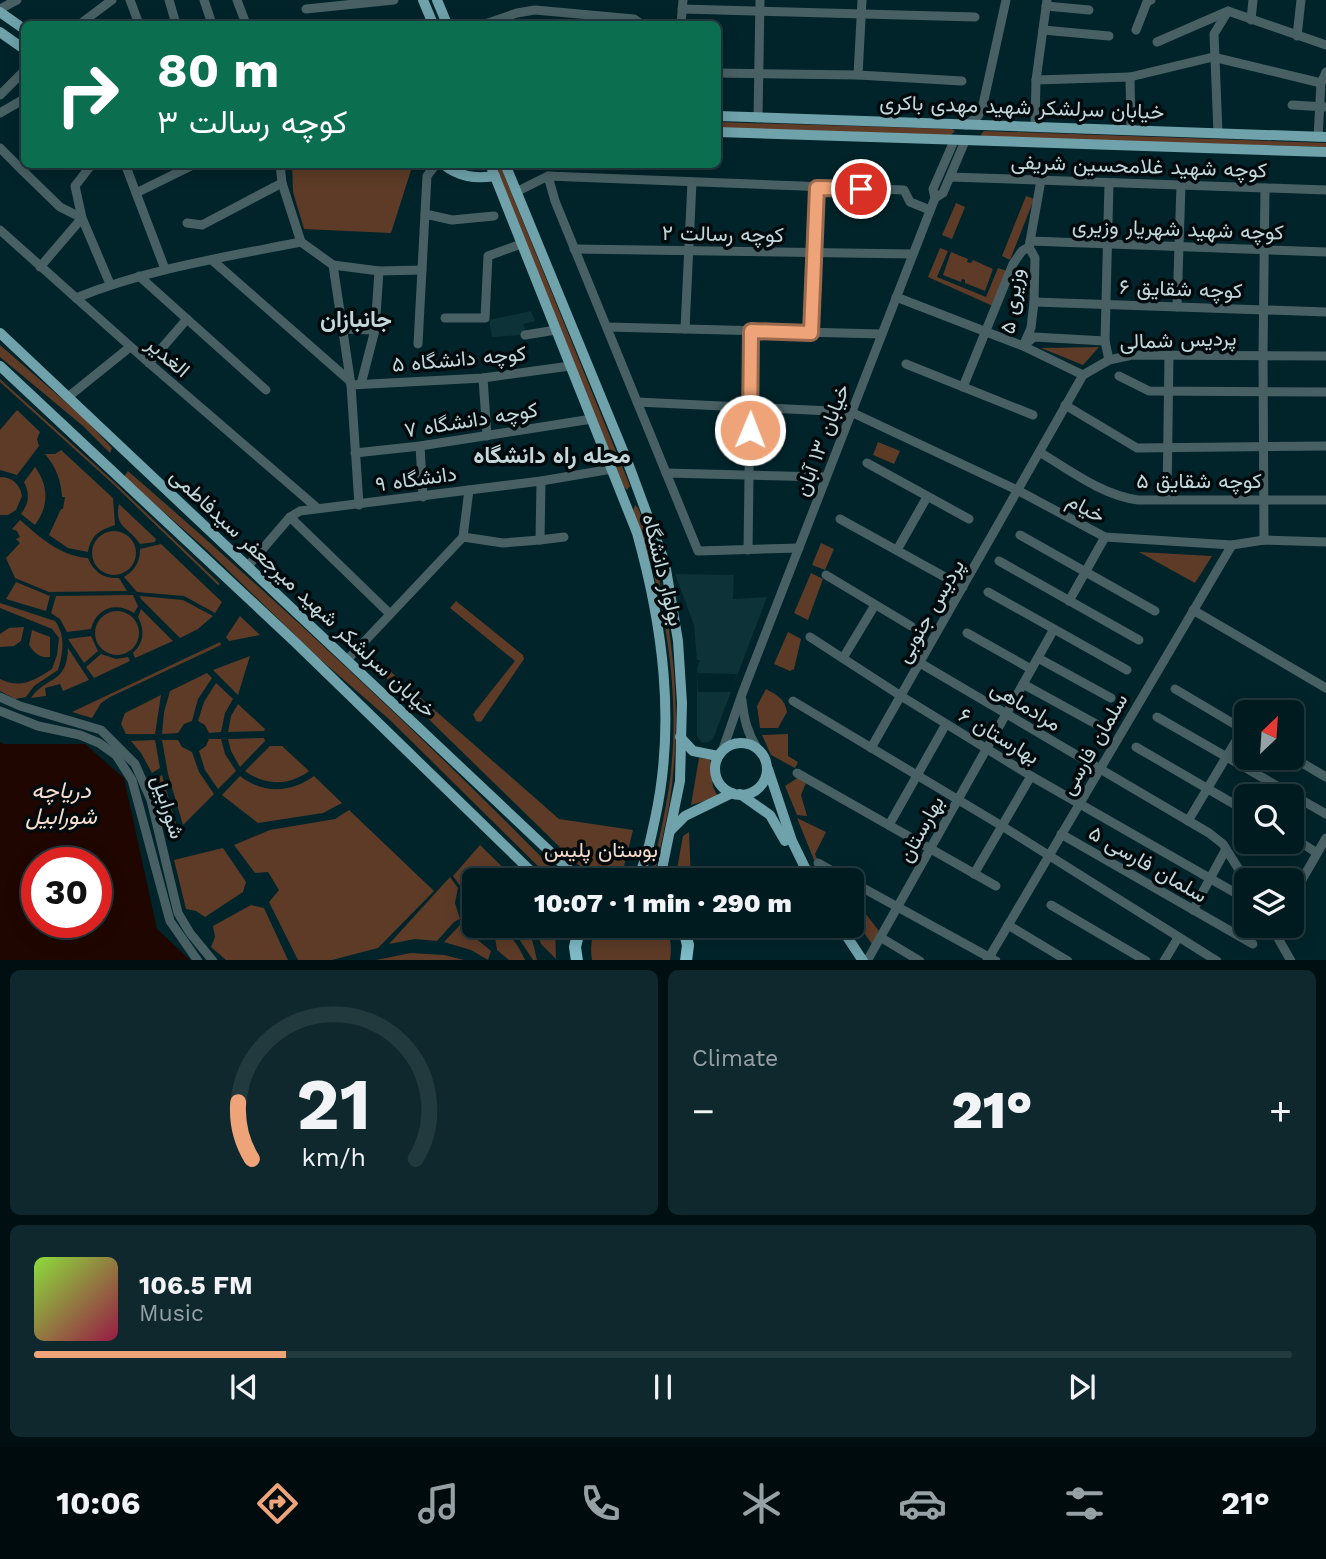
<!DOCTYPE html>
<html lang="en">
<head>
<meta charset="utf-8">
<style>
  :root { --surface:#001b20; --page:#0e282d; --text:#f1f3f6; --muted:#95a1a5; --line:#22393e; --accent:#efa378 }
  body { margin:0; font-family:"Work Sans",Vazirmatn,sans-serif; background:var(--page); color:var(--text); height:100vh; display:flex; flex-direction:column; font-size:26px; white-space:nowrap }
  * { box-sizing:border-box; margin:0 }
  p { font-size:23px; color:var(--muted) }
  .icon { flex:none; width:38px; height:38px; fill:none; stroke:currentColor; stroke-width:2; stroke-linecap:round; stroke-linejoin:round }
  .map { position:relative; height:960px; overflow:hidden }
  .drawer { display:flex; flex-direction:column; gap:10px; padding:10px; background:#000f12; flex:1 }
  .drawer>* { flex:none }
  .guide { position:absolute; left:21px; top:21px; width:700px; height:147px; border-radius:10px; box-shadow:0 4px 18px #0003,0 0 0 2px var(--line); background:#0b6e4f; color:#fff; overflow:hidden }
  .needle { width:46px; rotate:25deg }
  .controls { position:absolute; left:1234px; top:700px; display:grid; gap:14px }
  .controls a { display:grid; place-items:center; width:70px; height:70px; border-radius:10px; background:var(--surface); box-shadow:0 4px 18px #0003,0 0 0 2px var(--line); font-size:35px }
  .speed { position:absolute; left:21px; top:847px; display:flex; gap:14px; font-size:35px; font-weight:700; text-align:center }
  .speed>* { display:grid; place-content:center; width:91px; height:91px; border-radius:50%; background:var(--surface); box-shadow:0 4px 18px #0003,0 0 0 2px var(--line); line-height:1 }
  .speed .limit { border:10px solid #d22; background:#fff; color:#111 }
  .pin { position:absolute; display:grid; place-items:center; width:60px; height:60px; color:#fff; margin:-30px; border:4px solid #fff; border-radius:50%; box-shadow:0 2px 7px #0007 }
  .me { position:absolute; width:77px; margin:-38px; rotate:1deg; stroke-linejoin:round; filter:drop-shadow(0 0 5px #0008) }
  .turn { display:flex; align-items:center; gap:24px; height:147px; padding:0 21px; font-size:32px }
  .turn .icon { width:91px; height:91px; stroke-width:2.5 }
  .turn b { display:block; font-size:49px; line-height:60px }
  .big { font-size:52px; font-weight:800; line-height:1.1 }
  .drawer .card { flex:1; display:flex; flex-direction:column; justify-content:center; gap:10px; min-width:0; padding:0 24px; border-radius:10px; background:var(--page) }
  .drawer .dial { align-items:center; gap:0 }
  .dial svg { height:182px; overflow:visible; fill:none; stroke:var(--line); stroke-width:7; stroke-linecap:round; text-anchor:middle }
  .dial text { fill:var(--text); stroke:none }
  .song { display:flex; align-items:center; gap:21px }
  .cover { width:84px; height:84px; border-radius:10px; background:linear-gradient(135deg,hsl(90 70% 55%),hsl(340 70% 35%)) }
  .played { height:7px; border-radius:4px; background:linear-gradient(90deg,var(--accent) 20%,var(--line) 20%) }
  .keys { display:flex; justify-content:space-around; direction:ltr }
  .heat { display:flex; justify-content:space-between; align-items:center; font-size:38px; direction:ltr }
  .drawer .tiles { flex:1; display:grid; gap:10px; grid-template-columns:1fr 1fr }
  .card:last-child { grid-column:span 2 }
  .trip { position:absolute; left:462px; top:868px; width:402px; height:70px; border-radius:10px; background:var(--surface); box-shadow:0 4px 18px #0003,0 0 0 2px var(--line); font-weight:800; line-height:70px; text-align:center }
  .tabs { display:flex; height:112px; justify-content:space-around; align-items:center; background:#000b0d; color:var(--muted) }
  .tabs .icon { width:49px; height:49px }
  .tabs .active { color:var(--accent) }
  .tabs b { font-size:32px; color:var(--text) }
  .map>svg:first-child { display:block }
</style>
</head>
<body>
<div class="map">
<svg width="1326" height="961" viewBox="0 0 1326 961">
  <rect width="100%" height="100%" fill="#00242a"/>
  <g fill="#0d3238" fill-rule="evenodd">
    <path d="M531,311L535,321L523,324L525,329L522,335L492,337L489,320Z"/>
    <path d="M675,574L734,575L733,599L767,597L713,739L708,742L702,743L697,736V668L700,660H697L694,625ZM697,673L737,674L731,692H698Z"/>
  </g>
  <g fill="#5d3b27">
    <path d="M718,122L952,129L955,131L951,135L718,128Z"/>
    <path d="M984,131L1326,143V147L982,137L981,134Z"/>
    <path d="M413,164L391,233L304,229L293,192L292,165Z"/>
    <path d="M494,165H500L630,486L627,490L624,487Z"/>
    <path d="M1026,196L1034,199L1010,260L1002,256Z"/>
    <path d="M956,203L965,207L952,239L942,235Z"/>
    <path d="M940,248L948,251L937,277L986,297L998,268L1007,271L993,306L928,277Z"/>
    <path d="M951,252L968,259L967,262L971,263L973,260L993,269L985,291L965,283V280L962,279L961,282L943,275Z"/>
    <path d="M0,345L83,417L112,448L110,453L83,426L0,357Z"/>
    <path d="M1099,347L1083,365L1041,348Z"/>
    <path d="M0,379L114,482L220,584L218,585L112,483L0,382Z"/>
    <path d="M17,410L40,432L37,439L39,446L17,475L0,470V430Z"/>
    <path d="M878,442L900,451L894,464L873,455Z"/>
    <path d="M61,450L113,498L115,525C100,530 91,535 88,552L68,548L49,535L61,509H63L65,497H62C61,480 56,467 45,454H55Z"/>
    <path d="M35,467C49,486 49,506 35,525L21,514C29,503 30,494 24,482Z"/>
    <path d="M128,471C279,602 425,738 564,880H552L390,720L321,660L207,550L124,477Z"/>
    <path d="M0,477C12,477 20,484 22,496L16,510L8,515H0Z"/>
    <path d="M119,504L156,539L155,542L140,544C129,527 114,528 119,504Z"/>
    <path d="M635,505L638,508L642,517C670,606 683,692 672,785C669,812 662,838 657,864L654,869L653,866C659,840 665,813 669,787C682,697 666,595 633,511Z"/>
    <path d="M20,520C41,538 60,556 88,558C94,572 103,579 119,578L127,591L49,592L15,578L6,558L20,543L16,539L20,537L17,531L12,529Z"/>
    <circle cx="114" cy="553" r="22"/>
    <path d="M821,543L834,549L825,570L812,565Z"/>
    <path d="M161,544L222,602L215,613L184,596L137,592L124,577C135,570 140,562 140,549Z"/>
    <path d="M1139,552L1212,556L1195,583Z"/>
    <path d="M811,573L823,579L808,620L794,613Z"/>
    <path d="M16,582L50,596L46,611L6,599Z"/>
    <path d="M133,595L138,606L134,613C116,601 96,608 91,629L67,632L60,619L51,613L56,596Z"/>
    <path d="M140,596L183,600L213,616L198,629L180,638L141,599Z"/>
    <path d="M456,601L523,655L524,659L481,722L476,721L473,714L515,661L450,608Z"/>
    <path d="M0,603L55,621C66,636 63,653 58,670L34,686L26,697L15,699L0,691V679C21,689 33,681 52,669L57,655L59,638L52,629L0,608Z"/>
    <path d="M141,609L173,641L135,658L133,653C144,643 145,630 138,617Z"/>
    <circle cx="117" cy="633" r="22"/>
    <path d="M240,616L260,635L229,641L226,637Z"/>
    <path d="M24,627L21,641L14,646L0,647V634L9,628Z"/>
    <path d="M32,630L50,637V657C40,658 35,654 29,645Z"/>
    <path d="M788,632L801,639L794,669L790,671L774,664Z"/>
    <path d="M91,636L98,651L84,663L68,639Z"/>
    <path d="M220,642L221,645L110,697L101,703L92,718L72,712Z"/>
    <path d="M68,648L89,680L63,691L60,684L45,688L46,696L31,698C47,675 67,685 68,648Z"/>
    <path d="M366,650L559,819L633,830L622,874C603,880 591,874 576,863L362,654Z"/>
    <path d="M101,654L116,659L128,657L130,661L94,678L86,667Z"/>
    <path d="M250,656L238,695L213,670Z"/>
    <path d="M207,673L212,678L198,699L192,721L184,724L178,733L162,734L164,712L170,691Z"/>
    <path d="M216,683L233,699L225,713L221,732L209,733L205,725L198,721L204,702Z"/>
    <path d="M766,689C777,695 785,699 787,712L778,728H760L757,706Z"/>
    <path d="M161,695L155,734H126L121,724L125,713Z"/>
    <path d="M238,704L265,729L264,731L228,732L231,716Z"/>
    <path d="M788,734V756L798,762L795,768L771,755L762,735Z"/>
    <path d="M264,738L265,741L240,767L231,751L228,739Z"/>
    <path d="M209,739H221L225,754L236,771L218,789L205,770L199,751L206,746Z"/>
    <path d="M155,740L160,768L152,773L141,753L131,741Z"/>
    <path d="M162,740H178L182,747L192,752L199,772L214,794L183,825L168,774Z"/>
    <path d="M270,746H282L309,771C289,786 265,786 245,771Z"/>
    <path d="M699,758L710,759L713,787L718,797L691,805Z"/>
    <path d="M162,775L178,831L170,839L155,780Z"/>
    <path d="M240,776C263,794 291,793 314,776L342,803L323,813L258,823L222,795Z"/>
    <path d="M799,777L806,783L801,795L807,816L797,815L785,786Z"/>
    <path d="M349,810L434,891L378,948L332,960H298L269,902L279,890L268,872L255,873L234,845L270,830L335,819Z"/>
    <path d="M797,818L826,832L815,854L817,859L814,860Z"/>
    <path d="M689,832L691,880H675L683,836Z"/>
    <path d="M480,845L515,879L503,880C491,871 476,870 464,879L461,887L453,876Z"/>
    <path d="M223,848L246,882L243,892L205,917L196,911L186,909L174,860Z"/>
    <path d="M450,877L458,888L455,903L460,919L454,922L437,941L415,939L389,944Z"/>
    <path d="M251,905L264,908L288,960H226L211,947L215,937L213,926Z"/>
    <path d="M859,905L879,931L872,944L853,917Z"/>
    <path d="M460,925L491,951L488,960L471,950L444,942Z"/>
    <path d="M504,926H524C533,936 534,948 537,960H533L519,939Z"/>
    <path d="M555,926L556,959L541,944L535,927Z"/>
    <path d="M598,926H664C671,937 672,947 670,960H592C590,947 591,938 598,926Z"/>
    <path d="M499,933C514,935 519,948 525,960H509L497,950L495,937Z"/>
    <path d="M411,953L444,955L464,960H376Z"/>
  </g>
  <path fill="#200600" fill-rule="evenodd" d="M0,742L4,744H85L124,778L157,929L190,960H0ZM37,863H96V922H37Z"/>
  <g fill="none" stroke-linecap="round" stroke-linejoin="round">
    <g stroke="#486064" stroke-width="9">
      <path d="M130,0L139,24"/>
      <path d="M169,0L176,24"/>
      <path d="M204,0L212,24"/>
      <path d="M237,0L246,24"/>
      <path d="M1046,6L1089,10"/>
      <path d="M0,9L17,0"/>
      <path d="M306,9L394,0"/>
      <path d="M682,9L975,17"/>
      <path d="M1228,11L1326,45"/>
      <path d="M1251,20L1253,0"/>
      <path d="M80,24L112,0"/>
      <path d="M485,24L517,13L535,10L634,19L641,24"/>
      <path d="M681,24L683,0"/>
      <path d="M1043,30L1109,36"/>
      <path d="M1136,30L1147,2L1151,0"/>
      <path d="M1297,36L1301,0"/>
      <path d="M1157,42L1226,12"/>
      <path d="M718,73L858,75L962,81"/>
      <path d="M858,75L862,0"/>
      <path d="M1130,77L1131,130"/>
      <path d="M1036,80L1130,77L1213,57L1321,83"/>
      <path d="M0,95L24,71"/>
      <path d="M1292,105L1326,107"/>
      <path d="M982,109L1036,112"/>
      <path d="M0,113L24,99"/>
      <path d="M758,118L760,0"/>
      <path d="M966,125L978,116L982,109L1006,0"/>
      <path d="M1035,127L1036,80L1047,0"/>
      <path d="M1218,133L1214,34L1228,11"/>
      <path d="M1318,137L1321,83L1326,72"/>
      <path d="M0,148L22,170"/>
      <path d="M27,164L22,170L60,207L82,218L40,267"/>
      <path d="M92,164L75,186L82,218L110,284"/>
      <path d="M125,164L165,269"/>
      <path d="M280,164L282,183L301,242"/>
      <path d="M548,176L555,201L698,551L799,548"/>
      <path d="M950,177L1326,190"/>
      <path d="M1041,180L1029,247L1035,258L1034,302L1031,328L1023,346L1034,337L1105,341"/>
      <path d="M516,192L548,176L904,190L910,202L930,210"/>
      <path d="M136,193L195,164"/>
      <path d="M935,198L943,193L965,141"/>
      <path d="M425,214L452,220L494,216"/>
      <path d="M187,223L202,225L282,183"/>
      <path d="M0,230L149,363L316,507"/>
      <path d="M1030,241L1326,252"/>
      <path d="M574,249L913,254"/>
      <path d="M212,260L350,381"/>
      <path d="M333,265L351,385L359,505"/>
      <path d="M139,276L266,390"/>
      <path d="M896,297L1023,346L1083,375"/>
      <path d="M76,298C148,269 225,257 301,242L333,265L379,271L422,270"/>
      <path d="M1034,302L1326,312"/>
      <path d="M1177,307L1181,185"/>
      <path d="M445,318H485L488,256L521,244"/>
      <path d="M607,327L882,334"/>
      <path d="M342,329L375,330"/>
      <path d="M685,329L692,182"/>
      <path d="M811,333L817,188"/>
      <path d="M525,335L556,330"/>
      <path d="M418,344L427,176L436,164"/>
      <path d="M1109,360L1105,341L1109,183"/>
      <path d="M149,363L187,319"/>
      <path d="M906,364L1033,415"/>
      <path d="M1119,376L1149,391L1326,392"/>
      <path d="M483,378L487,436"/>
      <path d="M361,384L375,330L379,271"/>
      <path d="M351,385L483,378L570,366"/>
      <path d="M963,387L1013,264L1022,251L1029,247"/>
      <path d="M68,397L130,347"/>
      <path d="M637,402L851,412L1019,491L1105,537L1232,545L1264,540L1326,542"/>
      <path d="M1065,405L1137,448L1326,446"/>
      <path d="M420,446L423,497"/>
      <path d="M355,453L420,446L592,419"/>
      <path d="M1041,453C1071,471 1102,495 1138,500H1326"/>
      <path d="M867,463L969,519"/>
      <path d="M666,473L826,477"/>
      <path d="M541,481L540,540L564,537"/>
      <path d="M1167,499L1169,355"/>
      <path d="M290,517L390,614"/>
      <path d="M840,519L963,587"/>
      <path d="M1020,535L1155,611"/>
      <path d="M463,537L503,543L540,540"/>
      <path d="M1264,540L1263,355L1265,188"/>
      <path d="M748,550L751,331"/>
      <path d="M897,550L927,497"/>
      <path d="M999,561L1139,640"/>
      <path d="M248,566L290,517L300,511L541,481L612,469"/>
      <path d="M826,575L911,626"/>
      <path d="M988,592L1127,670"/>
      <path d="M1069,601L1105,537"/>
      <path d="M1193,610L1326,688"/>
      <path d="M967,633L1031,669"/>
      <path d="M810,637L901,696L1031,776L1246,899"/>
      <path d="M843,658L875,605"/>
      <path d="M1038,658L1111,698"/>
      <path d="M347,660L463,537L469,490"/>
      <path d="M920,663L1209,833L1223,844L1246,881"/>
      <path d="M1023,684L1096,724"/>
      <path d="M1175,689L1246,731"/>
      <path d="M0,697L20,706L101,730L135,764L151,800L178,913L190,933L213,961"/>
      <path d="M742,700C744,719 747,732 757,748"/>
      <path d="M793,701L1002,826L1217,961"/>
      <path d="M0,711L38,726L80,735L99,743L116,755L132,780L170,921L198,961"/>
      <path d="M1157,717L1326,814"/>
      <path d="M1136,747L1246,811"/>
      <path d="M871,748L1083,375L1109,360L1132,355L1326,356"/>
      <path d="M723,749L742,694L935,198L933,189L954,141"/>
      <path d="M1292,757L1326,777"/>
      <path d="M797,773L996,886"/>
      <path d="M1188,821L1243,729"/>
      <path d="M889,825L946,724"/>
      <path d="M1061,834L1253,944"/>
      <path d="M1292,837L1317,853"/>
      <path d="M818,863L848,880"/>
      <path d="M974,874L1031,776"/>
      <path d="M852,882L996,961"/>
      <path d="M1292,897L1326,838"/>
      <path d="M1051,905L1146,961"/>
      <path d="M1193,910L1226,849"/>
      <path d="M1008,925L1068,961"/>
      <path d="M1271,926L1291,961"/>
      <path d="M880,937L920,961"/>
      <path d="M867,961L1054,629"/>
      <path d="M987,961L1232,545"/>
      <path d="M1164,961L1178,938"/>
    </g>
    <g stroke="#6fa2ab" stroke-width="10">
      <path d="M423,0L433,24"/>
      <path d="M437,0L447,24"/>
      <path d="M0,12L24,29"/>
      <path d="M0,32L24,49"/>
      <path d="M718,116L1326,137"/>
      <path d="M718,132L1326,152"/>
      <path d="M443,164C459,177 475,179 495,176"/>
      <path d="M490,164L637,533C663,626 676,723 655,819C650,841 647,861 636,880"/>
      <path d="M505,164L628,463L665,563L678,641L682,703L680,781L662,869L661,880"/>
      <path d="M0,333L580,880"/>
      <path d="M0,366L295,642L540,880"/>
      <path d="M680,737L693,751L718,756"/>
      <circle cx="741" cy="769" r="26"/>
      <path d="M768,769L792,841L811,880"/>
      <path d="M740,794L770,815L785,841"/>
      <path d="M670,831L685,816L732,793"/>
      <path d="M840,926L863,961"/>
    </g>
    <g stroke="#7ebcc7" stroke-width="12">
      <path d="M683,926L688,945L686,961"/>
      <path d="M577,961L575,947L580,926"/>
    </g>
  </g>
  <g fill="none" stroke-linecap="round" stroke-linejoin="round">
    <defs>
      <path id="route" d="M750,430L751,331L811,333L817,188L861,189"/>
    </defs>
    <use href="#route" stroke="#9b6a4e" stroke-width="18"/>
    <use href="#route" stroke="#efa378" stroke-width="12"/>
  </g>
  <g text-anchor="middle" stroke-width="7" stroke-linejoin="round" paint-order="stroke">
    <g font-size="21" fill="#c4d8db" stroke="#010b0d">
      <text transform="translate(1022 107) rotate(2)" y="7">خیابان سرلشکر شهید مهدی باکری</text>
      <text transform="translate(1139 166) rotate(2)" y="7">کوچه شهید غلامحسین شریفی</text>
      <text transform="translate(1178 229) rotate(2)" y="7">کوچه شهید شهریار وزیری</text>
      <text transform="translate(723 234) rotate(1)" y="7">کوچه رسالت ۲</text>
      <text transform="translate(1181 289) rotate(2)" y="7">کوچه شقایق ۶</text>
      <text transform="translate(1012 301) rotate(-82)" y="7">وزیری ۵</text>
      <text transform="translate(1178 340) rotate(-2)" y="7">پردیس شمالی</text>
      <text transform="translate(168 357) rotate(41)" y="7">الغدیر</text>
      <text transform="translate(459 359) rotate(-5)" y="7">کوچه دانشگاه ۵</text>
      <text transform="translate(471 420) rotate(-9)" y="7">کوچه دانشگاه ۷</text>
      <text transform="translate(822 440) rotate(-69)" y="7">خیابان ۱۳ آبان</text>
      <text transform="translate(416 479) rotate(-8)" y="7">دانشگاه ۹</text>
      <text x="1199" y="488">کوچه شقایق ۵</text>
      <text transform="translate(1086 508) rotate(28)" y="7">خیام</text>
      <text transform="translate(663 570) rotate(76)" y="7">بولوار دانشگاه</text>
      <text transform="translate(303 593) rotate(43)" y="7">خیابان سرلشکر شهید میرجعفر سیدفاطمی</text>
      <text transform="translate(930 611) rotate(-60)" y="7">پردیس جنوبی</text>
      <text transform="translate(1026 706) rotate(31)" y="7">مرادماهی</text>
      <text transform="translate(999 736) rotate(31)" y="7">بهارستان ۶</text>
      <text transform="translate(1094 744) rotate(-60)" y="7">سلمان فارسی</text>
      <text transform="translate(168 807) rotate(72)" y="7">شورابیل</text>
      <text transform="translate(921 829) rotate(-61)" y="7">بهارستان</text>
      <text transform="translate(1148 864) rotate(30)" y="7">سلمان فارسی ۵</text>
    </g>
    <g font-size="21" fill="#f8dbcc" stroke="#010b0d">
      <text x="601" y="857">بوستان پلیس</text>
    </g>
    <g font-size="23" font-weight="bold" fill="#c4d8db" stroke="#010b0d">
      <text x="356" y="327">جانبازان</text>
      <text x="552" y="463">محله راه دانشگاه</text>
    </g>
    <g font-size="23" font-style="italic" fill="#faddce" stroke="#010b0d">
      <text x="61" y="798">دریاچه<tspan x="61" dy="26">شورابیل</tspan></text>
    </g>
  </g>
</svg>
<div class="controls">
<a><svg class="needle" viewBox="-14 -14 28 28"><path d="M0-13l5 13h-10z" fill="#e53935"/><path d="M0 13l5-13h-10z" fill="#95a1a5"/></svg></a>
<a><svg class="icon" aria-label="search" viewBox="0 0 24 24"><circle cx="10" cy="10" r="6"/><path d="M15 15l6 6"/></svg></a>
<a><svg class="icon" aria-label="layers" viewBox="0 0 24 24"><path d="M12 4l9 5-9 5-9-5zM3 14l9 5 9-5"/></svg></a>
</div>
<div class="speed"><div class="limit">30</div></div>
<div class="pin" style="left:861px;top:189px;background:#d93025"><svg class="icon" aria-label="arrive" viewBox="0 0 24 24"><path d="M6 21V4h12l-3 4 3 4H6"/></svg></div>
<svg class="me" style="left:750px;top:430px" viewBox="-20 -20 40 40"><circle r="17" fill="#efa378" stroke="#fff" stroke-width="3"/><path d="M0-11L8 9 0 5-8 9z" fill="#fff"/></svg>
<div class="trip">10:07 · 1 min · 290 m</div>
<div class="guide">
<div class="turn"><svg class="icon" aria-label="right" viewBox="0 0 24 24"><path d="M7 20v-9h11M14 6l5 5-5 5"/></svg><div><b>80 m</b>کوچه رسالت ۳</div></div>
</div>
</div>
<section class="drawer">
<div class="tiles">
<div class="card dial"><svg viewBox="0 0 100 80">
<path d="M14 69A42 42 0 1 1 86 69"/>
<path d="M14 69A42 42 0 0 1 8 44" stroke="#efa378"/>
<text x="50" y="56" font-size="32" font-weight="700">21</text>
<text x="50" y="72" font-size="11">km/h</text>
</svg></div>
<div class="card"><p>Climate</p>
<div class="heat"><a>−</a><b class="big">21°</b><a>+</a></div>
</div>
<div class="card">
<div class="song"><i class="cover"></i><div><b>106.5 FM</b><p>Music</p></div></div>
<div class="played"></div>
<div class="keys"><svg class="icon" aria-label="previous" viewBox="0 0 24 24"><path d="M18 5L8 12l10 7zM5 5v14"/></svg><svg class="icon" aria-label="pause" viewBox="0 0 24 24"><path d="M8 5v14M16 5v14"/></svg><svg class="icon" aria-label="next" viewBox="0 0 24 24"><path d="M6 5l10 7-10 7zM19 5v14"/></svg></div>
</div>
</div>
</section>
<nav class="tabs">
<b>10:06</b>
<svg class="icon active" aria-label="directions" viewBox="0 0 24 24"><path d="M12 3l9 9-9 9-9-9zM9 14v-3h6M13 9l2 2-2 2"/></svg>
<svg class="icon" aria-label="music" viewBox="0 0 24 24"><path d="M9 18V5l10-2v13"/><circle cx="6" cy="18" r="3"/><circle cx="16" cy="16" r="3"/></svg>
<svg class="icon" aria-label="phone" viewBox="0 0 24 24"><path d="M5 4h4l2 5-3 2q2 4 5 5l2-3 5 2v4C11 20 4 13 5 4z"/></svg>
<svg class="icon" aria-label="climate" viewBox="0 0 24 24"><path d="M12 3v18M4 7l16 10M4 17L20 7"/></svg>
<svg class="icon" aria-label="car" viewBox="0 0 24 24"><path d="M5 17H2v-5l4-1 3-4h7l3 4 3 1v5h-3M9 17h6M6 11h13"/><circle cx="7" cy="17" r="2"/><circle cx="17" cy="17" r="2"/></svg>
<svg class="icon" aria-label="filters" viewBox="0 0 24 24"><path d="M4 7h16M4 17h16"/><circle cx="9" cy="7" r="2"/><circle cx="15" cy="17" r="2"/></svg>
<b>21°</b>
</nav>
</body>
</html>
